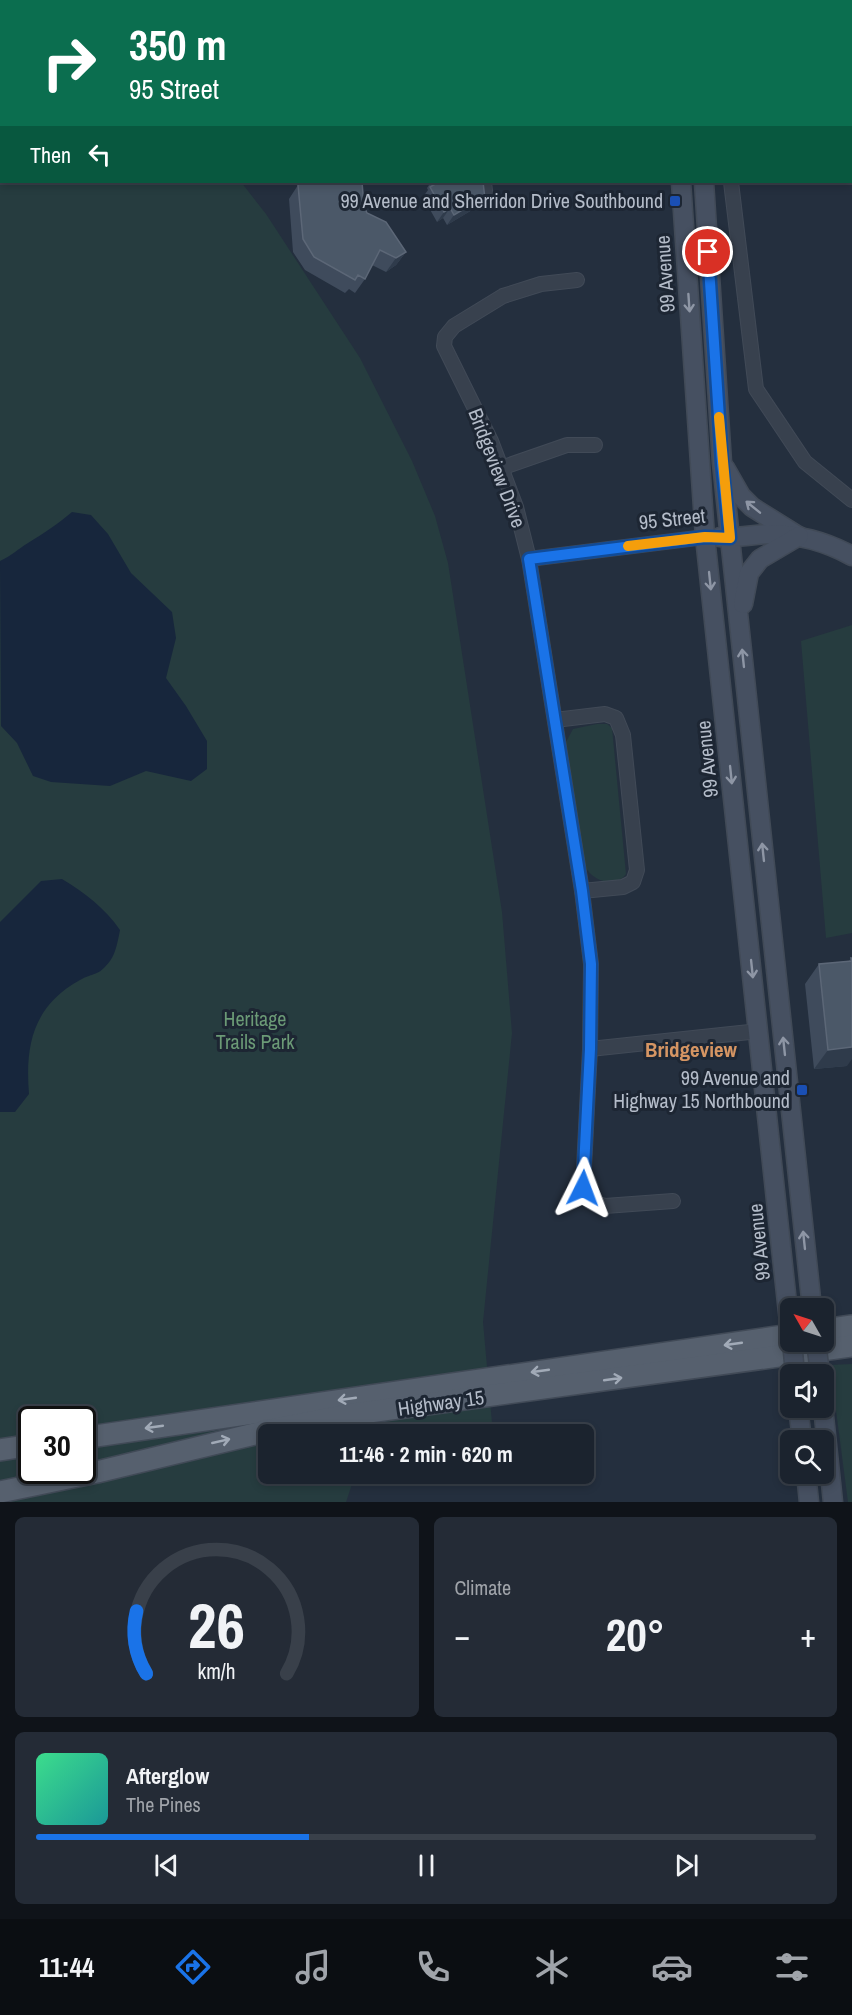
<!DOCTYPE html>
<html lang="en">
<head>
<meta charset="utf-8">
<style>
  :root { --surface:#1b232e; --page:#242b36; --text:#f1f3f6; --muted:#a0a4aa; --line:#39404a; --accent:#1a73e8 }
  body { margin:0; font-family:"Archivo Narrow",sans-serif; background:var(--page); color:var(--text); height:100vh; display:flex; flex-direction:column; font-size:22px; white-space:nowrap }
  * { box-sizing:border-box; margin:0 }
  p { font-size:20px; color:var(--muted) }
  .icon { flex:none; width:33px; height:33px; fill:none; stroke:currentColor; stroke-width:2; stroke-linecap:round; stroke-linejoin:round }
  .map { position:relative; height:1502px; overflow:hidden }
  .panel { display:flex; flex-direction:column; gap:15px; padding:15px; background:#0f1319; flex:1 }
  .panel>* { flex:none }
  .top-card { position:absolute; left:0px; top:0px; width:852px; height:183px; box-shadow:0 3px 9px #0003,0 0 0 2px var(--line); background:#0b6e4f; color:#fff; overflow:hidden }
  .needle { width:39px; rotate:309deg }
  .controls { position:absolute; left:780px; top:1298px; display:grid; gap:12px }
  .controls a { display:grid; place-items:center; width:54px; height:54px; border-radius:9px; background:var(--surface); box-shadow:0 3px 9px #0003,0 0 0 2px var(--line); font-size:30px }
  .speed { position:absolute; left:18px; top:1406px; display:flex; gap:12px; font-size:30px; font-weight:700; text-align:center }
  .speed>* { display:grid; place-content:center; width:78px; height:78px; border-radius:50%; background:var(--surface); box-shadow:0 3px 9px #0003,0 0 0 2px var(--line); line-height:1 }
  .speed .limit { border:3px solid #111; border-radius:9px; background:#fff; color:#111 }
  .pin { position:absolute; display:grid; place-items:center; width:51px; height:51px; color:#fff; margin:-26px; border:3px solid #fff; border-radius:50%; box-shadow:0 2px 6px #0007 }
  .me { position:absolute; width:66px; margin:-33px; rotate:3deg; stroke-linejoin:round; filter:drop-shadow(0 0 4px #0008) }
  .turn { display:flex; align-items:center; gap:21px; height:126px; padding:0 30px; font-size:27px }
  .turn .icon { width:78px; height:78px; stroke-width:2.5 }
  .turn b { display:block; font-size:42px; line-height:51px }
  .then { display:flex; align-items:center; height:57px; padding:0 30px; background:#0003; gap:12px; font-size:22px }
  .big { font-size:45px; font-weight:700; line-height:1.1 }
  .panel .widget { flex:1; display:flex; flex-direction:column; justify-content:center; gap:9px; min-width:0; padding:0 21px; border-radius:9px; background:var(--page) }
  .panel .dial { align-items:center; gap:0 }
  .dial svg { height:156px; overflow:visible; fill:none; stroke:var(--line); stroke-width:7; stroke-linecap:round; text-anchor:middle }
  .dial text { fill:var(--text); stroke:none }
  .song { display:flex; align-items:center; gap:18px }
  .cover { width:72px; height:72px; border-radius:9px; background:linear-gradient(135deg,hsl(150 70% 55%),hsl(180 70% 35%)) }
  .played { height:6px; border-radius:3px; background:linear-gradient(90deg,var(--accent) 35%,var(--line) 35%) }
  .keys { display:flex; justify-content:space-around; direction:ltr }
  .heat { display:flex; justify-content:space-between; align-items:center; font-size:33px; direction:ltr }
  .panel .tiles { flex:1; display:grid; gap:15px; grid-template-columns:1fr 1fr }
  .widget:last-child { grid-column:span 2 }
  .trip { position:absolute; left:258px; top:1424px; width:336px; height:60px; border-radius:9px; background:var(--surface); box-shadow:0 3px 9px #0003,0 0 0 2px var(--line); font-weight:700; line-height:60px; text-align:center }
  .menu { display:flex; height:96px; justify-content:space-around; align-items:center; background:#0b0e12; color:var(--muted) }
  .menu .icon { width:42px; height:42px }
  .menu .selected { color:var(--accent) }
  .menu b { font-size:27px; color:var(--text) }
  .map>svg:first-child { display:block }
</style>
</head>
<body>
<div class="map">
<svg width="852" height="1502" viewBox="0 0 852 1502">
  <rect width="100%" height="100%" fill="#242f3e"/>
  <g fill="#263c3f" fill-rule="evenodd">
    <path d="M0,0L119,1L2,2V182H241L266,214L360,358L412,461L435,516L448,563L502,912L512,1033L483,1322L493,1434H268V1473H410L353,1481L346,1502H0ZM32,1419H82V1470H32Z"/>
    <path d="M852,625V933L826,938L801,641Z"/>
    <path d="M597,724H607L612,728L626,874C615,889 592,881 585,866L566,742L573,729Z"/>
    <path d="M852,1364V1502H848L830,1365Z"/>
  </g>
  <g fill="#17263c">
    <path d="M72,512L91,515L108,534L131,573L172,612L176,638L166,678L186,706L207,741V769L191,781L146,771L110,786L51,782L33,776L17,743L1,726L0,561C11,556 18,549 28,543C44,533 58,524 72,512Z"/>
    <path d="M62,879C85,893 105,908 120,930C118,940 116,953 110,961C98,977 94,972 80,980C33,1006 25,1045 29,1094L15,1112H0V922L41,881Z"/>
  </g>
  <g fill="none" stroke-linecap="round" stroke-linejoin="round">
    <defs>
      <g id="street">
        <path d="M287,0L288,2"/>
        <path d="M529,0V2"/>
        <path d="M710,0V2"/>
        <path d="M850,49H852"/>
        <path d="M484,182L486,199"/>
        <path d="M731,182L756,389L805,462L852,500"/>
        <path d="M577,280L541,284L503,296L454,326L445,337L444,346L491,441L516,507L529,559L582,891L591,964L590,1049L583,1188C588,1199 593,1203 605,1206L673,1201"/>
        <path d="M501,468L567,445H595"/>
        <path d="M529,559L705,537"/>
        <path d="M555,720L605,714L616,718L623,735L637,870L633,882L623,887L582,891"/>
        <path d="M590,1049L759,1031"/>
      </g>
      <g id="secondary">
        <path d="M666,0V2"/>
        <path d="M690,0V2"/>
        <path d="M681,182L705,537L790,1331"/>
        <path d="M704,182L722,463L812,1308"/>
        <path d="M725,468L741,496L752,507L795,534"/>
        <path d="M720,537C736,538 751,535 767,534C798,534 825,541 852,556"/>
        <path d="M743,604L749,573L760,559L799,536"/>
        <path d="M798,1407L802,1440"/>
        <path d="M823,1407L833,1502"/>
        <path d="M806,1473L809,1502"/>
      </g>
      <g id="primary">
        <path d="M824,1330L852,1326"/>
        <path d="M82,1438L790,1335"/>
        <path d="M0,1450L32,1445"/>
        <path d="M0,1492L97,1472L275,1429L347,1415L852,1346"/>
      </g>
    </defs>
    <use href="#street" stroke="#414a57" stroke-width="16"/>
    <use href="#secondary" stroke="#414a57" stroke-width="21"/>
    <use href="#primary" stroke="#414a57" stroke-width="24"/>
    <use href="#street" stroke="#38414e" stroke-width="14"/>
    <use href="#secondary" stroke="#465061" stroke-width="18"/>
    <use href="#primary" stroke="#56606e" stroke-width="21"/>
    <defs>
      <g id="secondary-bridge">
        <path d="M792,1341L795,1374"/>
        <path d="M816,1341L820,1374"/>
      </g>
    </defs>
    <use href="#secondary-bridge" stroke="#414a57" stroke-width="21" stroke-linecap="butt"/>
    <use href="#secondary-bridge" stroke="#465061" stroke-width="18"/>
  </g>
  <g fill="#3f4b5c">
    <path d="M150,0H247L246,2H151Z"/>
    <rect x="850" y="100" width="2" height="51"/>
    <path d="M431,182H483L485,199L478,209L472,210L447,225L443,218L437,222L423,197L428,190L427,188Z"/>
    <path d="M298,185L364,206L367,213L406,252L396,265L386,272L372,265L365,279L355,293L349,289L345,293L305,270L293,252L289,199Z"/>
    <path d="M851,958L847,1066L814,1069L805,984L819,964L849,961Z"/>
  </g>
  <g fill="#2f3b4b">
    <path d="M485,199L478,209L472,210L447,225L454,215L479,200Z"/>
    <path d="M450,208L443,218L437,222L444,212Z"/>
    <path d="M406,252L396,265L386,272L396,258Z"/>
    <path d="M852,1047V1059L847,1066L814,1069L828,1050Z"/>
  </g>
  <g fill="#4b5868" stroke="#5c6777" stroke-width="1.5">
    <path d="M194,0H247L246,2H197Z"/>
    <rect x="850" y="100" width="2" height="33"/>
    <path d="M303,182H362L364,206L367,213L386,222L406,252L396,258L380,250L365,279L358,275L355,280L314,257L303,239L298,185Z"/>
    <path d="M436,182H483L485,199L479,200L454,215L450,208L444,212L430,187L437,183Z"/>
    <path d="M851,958H852V1047L828,1050L819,964L852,961Z"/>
  </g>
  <defs><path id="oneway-shaft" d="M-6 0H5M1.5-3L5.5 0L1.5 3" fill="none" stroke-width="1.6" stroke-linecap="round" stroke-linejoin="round" transform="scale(1.5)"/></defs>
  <g stroke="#8e96a5">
    <use href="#oneway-shaft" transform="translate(689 303) rotate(86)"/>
    <use href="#oneway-shaft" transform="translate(753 507) rotate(-141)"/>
    <use href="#oneway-shaft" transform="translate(710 581) rotate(84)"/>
    <use href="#oneway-shaft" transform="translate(743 658) rotate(-96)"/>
    <use href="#oneway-shaft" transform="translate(731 775) rotate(84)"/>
    <use href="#oneway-shaft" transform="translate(763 852) rotate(-96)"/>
    <use href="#oneway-shaft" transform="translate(752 969) rotate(84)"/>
    <use href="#oneway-shaft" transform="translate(784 1046) rotate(-96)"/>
    <use href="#oneway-shaft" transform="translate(804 1240) rotate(-96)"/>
  </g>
  <g stroke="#a1aab7">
    <use href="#oneway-shaft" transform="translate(733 1344) rotate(172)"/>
    <use href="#oneway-shaft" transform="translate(540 1371) rotate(172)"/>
    <use href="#oneway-shaft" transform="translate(613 1379) rotate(-8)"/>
    <use href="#oneway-shaft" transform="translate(347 1399) rotate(172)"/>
    <use href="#oneway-shaft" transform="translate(154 1427) rotate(172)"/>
    <use href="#oneway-shaft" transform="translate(221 1441) rotate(-13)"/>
  </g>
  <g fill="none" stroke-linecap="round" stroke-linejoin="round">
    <defs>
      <path id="route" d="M583,1188L590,1049L591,964L582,891L529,559L705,537L730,538L722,463L708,252"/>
    </defs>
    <use href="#route" stroke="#114b97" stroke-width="15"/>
    <use href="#route" stroke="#1a73e8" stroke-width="10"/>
    <path stroke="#f59e0b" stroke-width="10" d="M628,546L705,537L730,538L719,417"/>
  </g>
  <g fill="#1a4fb4" stroke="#1d2633" stroke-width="2">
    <rect x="669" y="195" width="12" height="12" rx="3"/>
    <rect x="796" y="1084" width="12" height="12" rx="3"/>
  </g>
  <g text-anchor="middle" stroke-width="6" stroke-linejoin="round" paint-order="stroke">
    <g font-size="20" fill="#b4bcc9" stroke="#1d2633" text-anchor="end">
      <text x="663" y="208">99 Avenue and Sherridon Drive Southbound</text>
      <text x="790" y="1085">99 Avenue and<tspan x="790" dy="23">Highway 15 Northbound</tspan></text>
    </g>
    <g font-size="20" fill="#b4bcc9" stroke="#1d2633">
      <text transform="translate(665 274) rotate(-94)" y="7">99 Avenue</text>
      <text transform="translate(497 468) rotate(69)" y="7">Bridgeview Drive</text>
      <text transform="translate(672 519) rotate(-6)" y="7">95 Street</text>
      <text transform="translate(707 759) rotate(-96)" y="7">99 Avenue</text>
      <text transform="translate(759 1242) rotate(-96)" y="7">99 Avenue</text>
      <text transform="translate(441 1403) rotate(-8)" y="7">Highway 15</text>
    </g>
    <g font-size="20" fill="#6b9a76" stroke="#1d2633">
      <text x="255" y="1026">Heritage<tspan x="255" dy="23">Trails Park</tspan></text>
    </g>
    <g font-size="21" font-weight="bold" fill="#d59563" stroke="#1d2633">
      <text x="691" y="1057">Bridgeview</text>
    </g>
  </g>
</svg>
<div class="controls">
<a><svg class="needle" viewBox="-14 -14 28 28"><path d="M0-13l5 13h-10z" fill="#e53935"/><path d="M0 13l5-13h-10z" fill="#a0a4aa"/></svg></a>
<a><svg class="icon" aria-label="sound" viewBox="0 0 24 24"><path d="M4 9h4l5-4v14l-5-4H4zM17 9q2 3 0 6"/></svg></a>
<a><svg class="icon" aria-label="search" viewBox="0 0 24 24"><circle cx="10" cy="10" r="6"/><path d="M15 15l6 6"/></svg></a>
</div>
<div class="speed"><div class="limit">30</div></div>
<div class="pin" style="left:708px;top:252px;background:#d93025"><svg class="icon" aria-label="arrive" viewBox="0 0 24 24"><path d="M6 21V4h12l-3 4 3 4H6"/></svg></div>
<svg class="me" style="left:583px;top:1188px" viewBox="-20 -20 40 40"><path d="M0-17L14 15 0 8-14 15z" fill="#1a73e8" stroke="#fff" stroke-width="4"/></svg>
<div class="trip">11:46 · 2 min · 620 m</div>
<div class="top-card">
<div class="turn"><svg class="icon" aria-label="right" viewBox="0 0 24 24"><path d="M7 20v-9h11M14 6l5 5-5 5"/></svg><div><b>350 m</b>95 Street</div></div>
<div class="then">Then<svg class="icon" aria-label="left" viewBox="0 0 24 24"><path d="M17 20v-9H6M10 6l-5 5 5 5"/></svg></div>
</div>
</div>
<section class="panel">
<div class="tiles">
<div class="widget dial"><svg viewBox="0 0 100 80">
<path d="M14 69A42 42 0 1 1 86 69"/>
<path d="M14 69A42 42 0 0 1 9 37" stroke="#1a73e8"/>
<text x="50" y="56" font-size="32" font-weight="700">26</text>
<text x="50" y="72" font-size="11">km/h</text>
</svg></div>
<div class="widget"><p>Climate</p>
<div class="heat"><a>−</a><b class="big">20°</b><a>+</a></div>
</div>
<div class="widget">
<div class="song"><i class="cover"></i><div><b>Afterglow</b><p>The Pines</p></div></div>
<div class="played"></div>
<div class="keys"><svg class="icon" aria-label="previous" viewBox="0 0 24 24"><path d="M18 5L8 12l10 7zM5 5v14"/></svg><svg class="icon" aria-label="pause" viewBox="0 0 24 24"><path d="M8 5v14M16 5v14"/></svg><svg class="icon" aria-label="next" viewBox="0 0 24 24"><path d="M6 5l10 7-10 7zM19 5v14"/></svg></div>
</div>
</div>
</section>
<nav class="menu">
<b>11:44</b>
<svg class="icon selected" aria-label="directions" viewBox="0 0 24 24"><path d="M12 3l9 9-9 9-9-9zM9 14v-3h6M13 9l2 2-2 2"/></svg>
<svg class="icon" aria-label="music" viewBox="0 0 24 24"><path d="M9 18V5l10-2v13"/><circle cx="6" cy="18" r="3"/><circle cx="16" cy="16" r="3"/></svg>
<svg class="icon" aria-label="phone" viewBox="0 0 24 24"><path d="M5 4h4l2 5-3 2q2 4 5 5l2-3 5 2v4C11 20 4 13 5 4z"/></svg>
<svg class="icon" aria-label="climate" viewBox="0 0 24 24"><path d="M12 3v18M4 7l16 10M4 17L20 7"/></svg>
<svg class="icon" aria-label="car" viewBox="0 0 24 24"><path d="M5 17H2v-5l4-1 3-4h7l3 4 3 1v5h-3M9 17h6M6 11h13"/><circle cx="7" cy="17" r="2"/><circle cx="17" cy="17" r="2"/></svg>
<svg class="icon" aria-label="filters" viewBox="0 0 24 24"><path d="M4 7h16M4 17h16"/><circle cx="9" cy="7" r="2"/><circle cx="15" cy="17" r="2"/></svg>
</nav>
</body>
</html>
